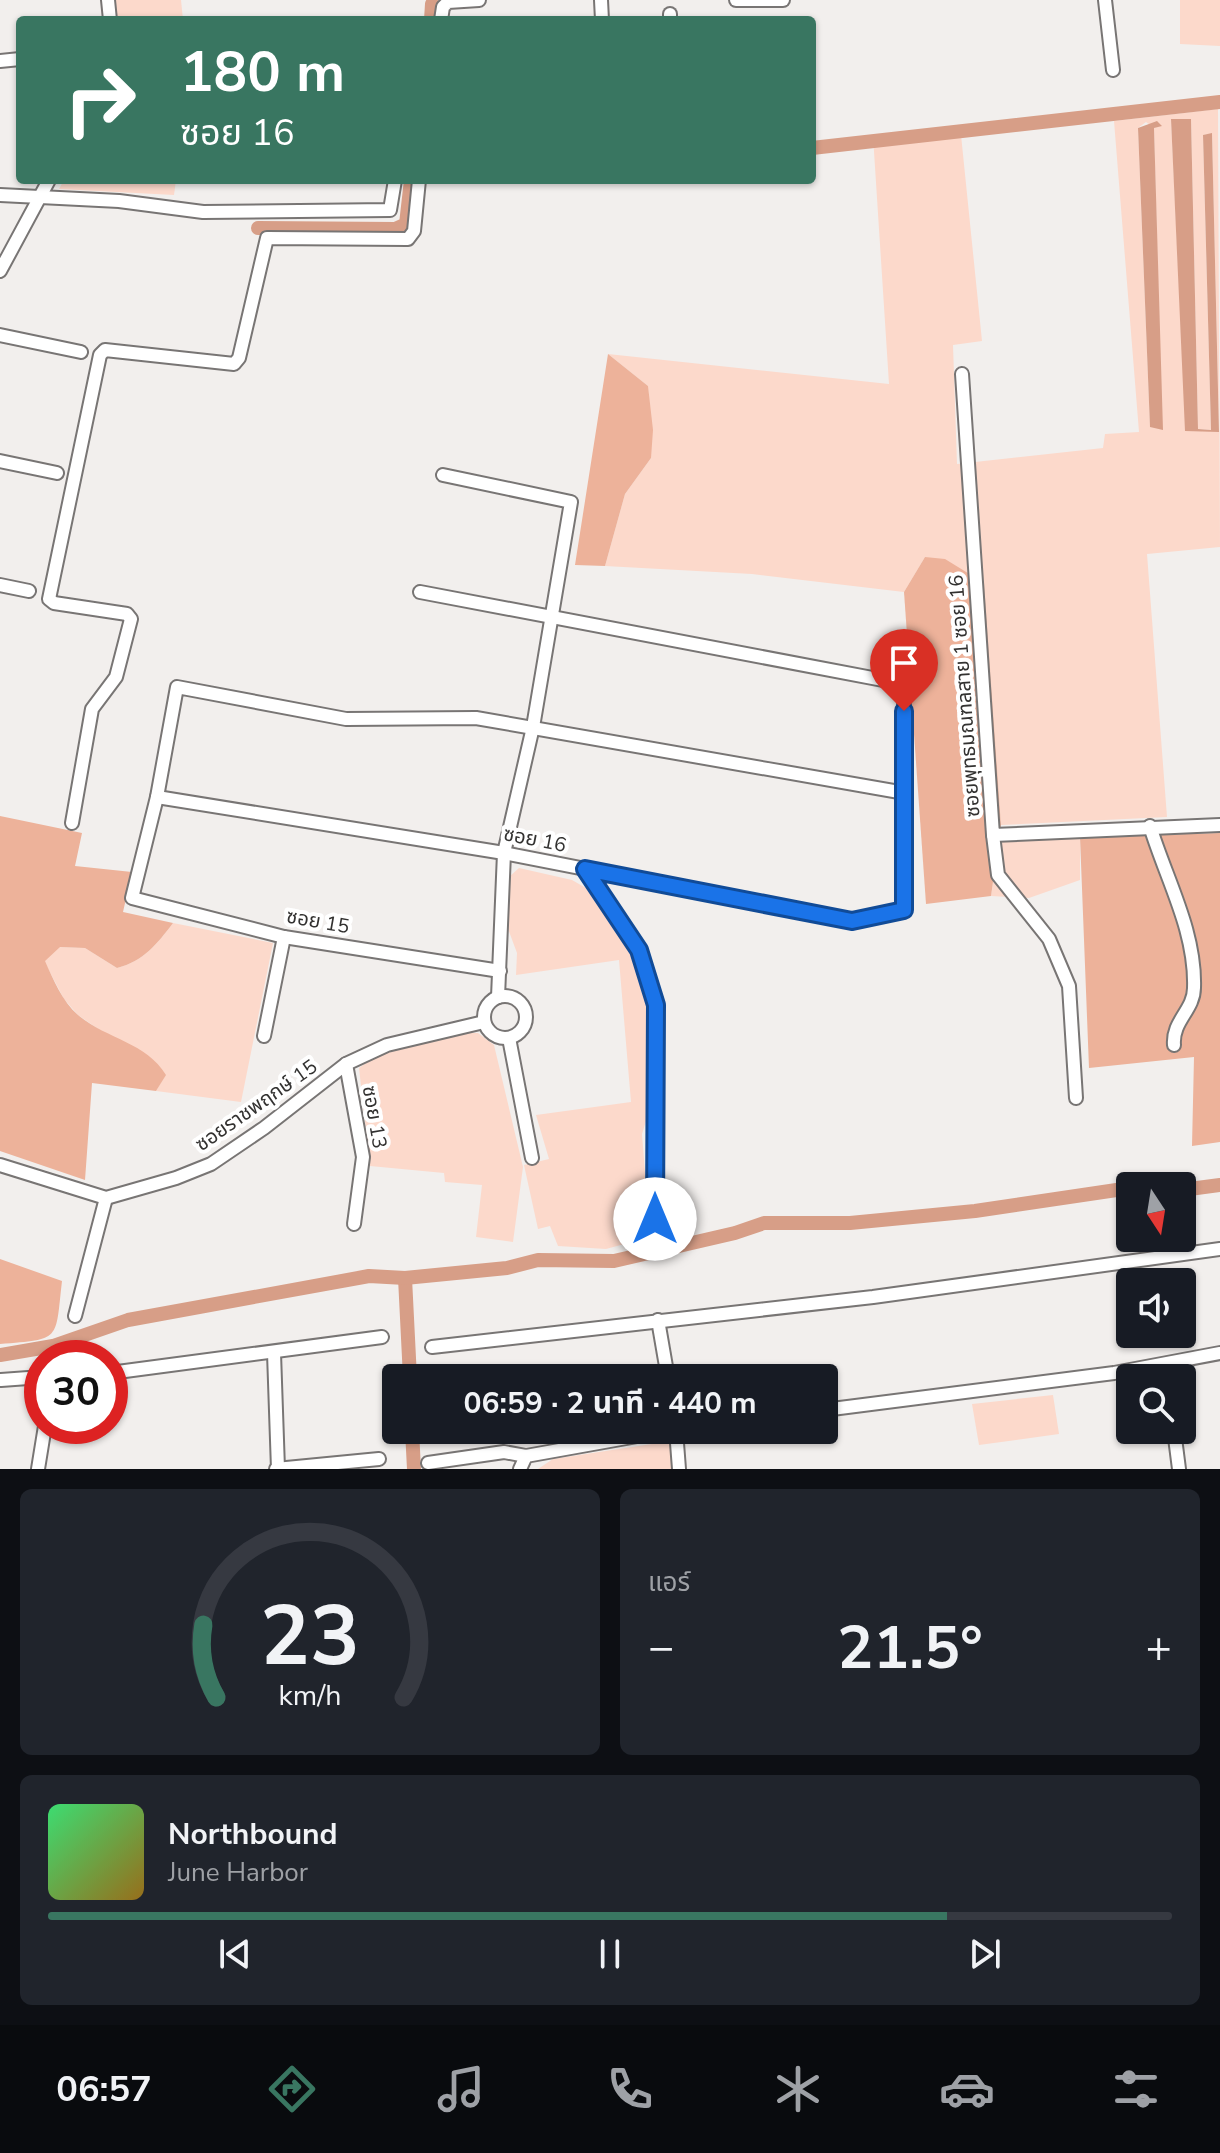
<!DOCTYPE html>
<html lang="th">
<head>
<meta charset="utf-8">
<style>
  :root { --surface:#171b24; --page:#20242c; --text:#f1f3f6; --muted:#9ea1a6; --line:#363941; --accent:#397661 }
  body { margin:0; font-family:"Nunito Sans","Noto Sans Thai",sans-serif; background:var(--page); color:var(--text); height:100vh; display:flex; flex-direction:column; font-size:30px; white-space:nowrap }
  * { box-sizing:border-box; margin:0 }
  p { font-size:26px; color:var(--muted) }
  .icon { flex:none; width:44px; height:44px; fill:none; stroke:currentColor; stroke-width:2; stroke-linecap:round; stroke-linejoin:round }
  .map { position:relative; height:1469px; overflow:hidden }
  .details { display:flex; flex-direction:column; gap:20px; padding:20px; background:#0d0f14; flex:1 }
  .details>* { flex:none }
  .banner { position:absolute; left:16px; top:16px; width:800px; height:168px; border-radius:8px; box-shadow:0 2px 6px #0004; background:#397661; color:#fff; overflow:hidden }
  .needle { width:52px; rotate:168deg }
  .tools { position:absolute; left:1116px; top:1172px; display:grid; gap:16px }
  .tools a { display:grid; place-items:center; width:80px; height:80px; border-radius:8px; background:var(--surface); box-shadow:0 2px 6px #0004; font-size:40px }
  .speed { position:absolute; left:24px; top:1340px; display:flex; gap:16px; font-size:40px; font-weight:700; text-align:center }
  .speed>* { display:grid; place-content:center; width:104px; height:104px; border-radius:50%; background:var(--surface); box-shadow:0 2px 6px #0004; line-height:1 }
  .speed .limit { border:12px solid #d22; background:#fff; color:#111 }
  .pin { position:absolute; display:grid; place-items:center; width:68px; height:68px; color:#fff; margin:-82px -34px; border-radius:50% 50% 50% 0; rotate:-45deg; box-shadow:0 0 8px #0007 }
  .pin .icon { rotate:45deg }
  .me { position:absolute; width:88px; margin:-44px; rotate:0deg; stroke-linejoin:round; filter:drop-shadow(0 0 6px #0008) }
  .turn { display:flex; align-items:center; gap:28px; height:168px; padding:0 32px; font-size:36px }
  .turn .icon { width:104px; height:104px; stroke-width:2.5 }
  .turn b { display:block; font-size:56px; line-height:68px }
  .big { font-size:60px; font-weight:700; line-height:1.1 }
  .details .card { flex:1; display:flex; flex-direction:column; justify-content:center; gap:12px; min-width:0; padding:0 28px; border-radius:12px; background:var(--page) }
  .details .dial { align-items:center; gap:0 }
  .dial svg { height:208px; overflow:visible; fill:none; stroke:var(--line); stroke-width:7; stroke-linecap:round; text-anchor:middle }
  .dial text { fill:var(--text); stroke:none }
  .song { display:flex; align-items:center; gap:24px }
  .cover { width:96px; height:96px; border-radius:12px; background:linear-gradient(135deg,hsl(140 70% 55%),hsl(40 70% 35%)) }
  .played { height:8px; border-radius:4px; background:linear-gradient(90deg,var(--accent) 80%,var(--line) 80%) }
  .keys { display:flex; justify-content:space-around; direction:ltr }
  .heat { display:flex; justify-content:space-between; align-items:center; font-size:44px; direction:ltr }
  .details .tiles { flex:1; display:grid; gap:20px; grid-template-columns:1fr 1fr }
  .card:last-child { grid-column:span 2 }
  .trip { position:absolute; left:382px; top:1364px; width:456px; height:80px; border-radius:8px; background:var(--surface); box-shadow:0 2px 6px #0004; font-weight:700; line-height:80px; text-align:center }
  .dock { display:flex; height:128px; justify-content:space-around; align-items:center; background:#090b0e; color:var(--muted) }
  .dock .icon { width:56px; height:56px }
  .dock .selected { color:var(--accent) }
  .dock b { font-size:36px; color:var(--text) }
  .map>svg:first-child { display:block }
</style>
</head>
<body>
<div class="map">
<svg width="1220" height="1469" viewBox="0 0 1220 1469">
  <rect width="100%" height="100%" fill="#f2efed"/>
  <g fill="#fcd9cb" fill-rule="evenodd">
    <path d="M110,0H181L183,20H111Z"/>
    <path d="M1180,0H1220V46L1180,44Z"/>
    <path d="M1218,109L1220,547L1147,554L1167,817L1001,825L984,584L925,557L904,592L752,574L605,566L625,494L651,458L648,386L608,354L889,384L873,136L960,125L982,341L953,345L957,464L1103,448L1105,434L1139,432L1114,121ZM1171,119L1191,120L1198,429L1211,430L1203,135L1212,134L1219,431H1186ZM1146,122L1154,128L1162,429L1150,426L1138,128Z"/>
    <path d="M64,180H176L174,195L59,189Z"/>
    <path d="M1080,837V880L1029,898L991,896L999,839Z"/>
    <path d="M519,868L572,880L593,892L639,962L650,1022V1108L642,1134L650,1237L606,1249L558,1246L550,1226L538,1229L524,1165L549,1159L536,1115L631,1102L619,960L516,975L517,953L507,926L509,877Z"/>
    <path d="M173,923L273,943L241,1102L156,1091L165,1075L78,1015L64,999L44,961L59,947L85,948L117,968C144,961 157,944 173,923Z"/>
    <path d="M462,1033H478L494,1045L523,1167L513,1242L476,1237L482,1185L445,1182L444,1173L370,1166L359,1068C389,1046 427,1040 462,1033Z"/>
    <path d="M1053,1395L1059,1434L979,1445L972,1404Z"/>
    <path d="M665,1442L670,1444L673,1469H538L553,1459Z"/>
  </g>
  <g fill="#edb29a">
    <path d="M608,354L648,386L653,430L651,458L625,494L605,566L575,565Z"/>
    <path d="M925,557L945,559L984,583L1001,825L991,896L926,904L904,592Z"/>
    <path d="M0,816L82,833L75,866L132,872L123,912L173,923C157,944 144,961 117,968L85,948L60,947L45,961C53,979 62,1001 78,1015C106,1039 146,1042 166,1075L156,1091L92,1083L85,1180L0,1151Z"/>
    <path d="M1220,833V1142L1192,1146L1194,1057L1089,1068L1080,837Z"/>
    <path d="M0,1259L62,1281C55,1341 62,1339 0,1344Z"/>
  </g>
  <g fill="#d79e87">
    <path d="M1171,119H1191L1198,429L1211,430L1203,135L1212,133L1219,432L1185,431Z"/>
    <path d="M1157,121L1162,126L1154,128L1163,430L1150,427L1138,128Z"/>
  </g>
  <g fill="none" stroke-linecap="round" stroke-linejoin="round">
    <g stroke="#d79e87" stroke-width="14">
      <path d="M431,20L432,4"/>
      <path d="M812,148L1220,102"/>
      <path d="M258,228L395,229L406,224L411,180"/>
      <path d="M1182,1190L1220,1185"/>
      <path d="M405,1278L410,1378"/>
      <path d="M0,1355L53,1346L128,1320L369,1276L405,1278L507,1268L538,1260L614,1261L735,1233L764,1223H850L975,1211L1130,1188"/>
      <path d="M412,1430L414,1469"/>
    </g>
    <defs>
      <g id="minor">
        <path d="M108,0L110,20"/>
        <path d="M601,0L602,20"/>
        <path d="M736,0H783"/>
        <path d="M1105,0L1113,70"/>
        <path d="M441,20L443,7L448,2L479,0"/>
        <path d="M670,20V14"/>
        <path d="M0,61L20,59"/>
        <path d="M0,195L119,201L203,212L390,210L395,180"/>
        <path d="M0,271L49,180"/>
        <path d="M0,335L81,352"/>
        <path d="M962,374L993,835L1220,825"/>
        <path d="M0,461L57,473"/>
        <path d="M443,475L571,502L533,727L504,853L498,997"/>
        <path d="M0,585L29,591"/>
        <path d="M157,797L504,853L852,921L904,910V684L420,592"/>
        <path d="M72,823L92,709L116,677L131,619L127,614L54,603L49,599L100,355L105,350L234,364L239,358L267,238L408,239L414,231L419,180"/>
        <path d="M1150,826C1166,879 1196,931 1194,988C1194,1010 1172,1021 1174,1045"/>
        <path d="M993,835L998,875L1049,939L1069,986L1076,1098"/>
        <path d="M585,869L639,950L656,1005L655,1219"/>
        <path d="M500,971L284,937L132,898L157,797L177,687L346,719L476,718L905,793"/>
        <circle cx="505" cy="1017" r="21"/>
        <path d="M264,1036L284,937"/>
        <path d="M509,1038L532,1158"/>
        <path d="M346,1064L363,1157L354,1224"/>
        <path d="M0,1165L106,1198L176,1178L211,1164L264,1128L346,1064L387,1045L484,1022"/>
        <path d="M75,1316L106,1198"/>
        <path d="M658,1320L668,1378"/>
        <path d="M432,1347L873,1297L1220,1249"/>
        <path d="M274,1353L278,1469"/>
        <path d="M110,1373L382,1337"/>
        <path d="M1,1380L42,1377"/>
        <path d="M824,1410L1114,1373L1220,1353"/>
        <path d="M676,1430L679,1469"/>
        <path d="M1174,1430L1179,1469"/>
        <path d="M428,1463L504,1452L526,1456"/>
        <path d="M38,1469L45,1426"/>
        <path d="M276,1469L379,1459"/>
        <path d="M520,1469L526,1456L671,1430"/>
      </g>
    </defs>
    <use href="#minor" stroke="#787574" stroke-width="16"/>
    <use href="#minor" stroke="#fff" stroke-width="12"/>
  </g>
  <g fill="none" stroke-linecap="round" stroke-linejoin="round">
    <defs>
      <path id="route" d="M655,1219L656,1005L639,950L585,869L852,921L904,910V711"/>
    </defs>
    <use href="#route" stroke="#114b97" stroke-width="20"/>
    <use href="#route" stroke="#1a73e8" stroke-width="14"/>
  </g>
  <g text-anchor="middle" stroke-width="8" stroke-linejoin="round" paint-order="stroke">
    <g font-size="20" fill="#333231" stroke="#fff">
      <text transform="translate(964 696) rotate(-94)" y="7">ซอยพุทธมณฑลสาย 1 ซอย 16</text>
      <text transform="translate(535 839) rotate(11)" y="7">ซอย 16</text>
      <text transform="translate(318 921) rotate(10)" y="7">ซอย 15</text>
      <text transform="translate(256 1105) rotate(-35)" y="7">ซอยราชพฤกษ์ 15</text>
      <text transform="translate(375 1117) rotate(80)" y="7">ซอย 13</text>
    </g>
  </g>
</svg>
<div class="tools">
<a><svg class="needle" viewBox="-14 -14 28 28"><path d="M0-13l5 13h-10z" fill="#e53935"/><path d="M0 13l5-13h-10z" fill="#9ea1a6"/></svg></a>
<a><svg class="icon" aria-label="sound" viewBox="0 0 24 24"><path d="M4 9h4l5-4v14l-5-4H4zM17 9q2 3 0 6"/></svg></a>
<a><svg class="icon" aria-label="search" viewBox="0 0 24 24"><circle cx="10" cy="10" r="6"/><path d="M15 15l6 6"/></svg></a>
</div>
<div class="speed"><div class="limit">30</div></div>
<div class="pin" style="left:904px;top:711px;background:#d93025"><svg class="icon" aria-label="arrive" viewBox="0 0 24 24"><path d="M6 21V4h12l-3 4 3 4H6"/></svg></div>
<svg class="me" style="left:655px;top:1219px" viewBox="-20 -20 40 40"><circle r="19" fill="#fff"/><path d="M0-13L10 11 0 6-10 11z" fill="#1a73e8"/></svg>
<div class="trip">06:59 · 2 นาที · 440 m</div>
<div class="banner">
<div class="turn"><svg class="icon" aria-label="right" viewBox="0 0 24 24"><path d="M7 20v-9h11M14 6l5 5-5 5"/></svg><div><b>180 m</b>ซอย 16</div></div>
</div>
</div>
<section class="details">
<div class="tiles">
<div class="card dial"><svg viewBox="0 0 100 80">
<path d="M14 69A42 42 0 1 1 86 69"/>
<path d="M14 69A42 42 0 0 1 9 41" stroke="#397661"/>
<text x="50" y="56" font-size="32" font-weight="700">23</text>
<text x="50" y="72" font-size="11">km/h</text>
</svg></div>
<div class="card"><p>แอร์</p>
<div class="heat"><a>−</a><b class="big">21.5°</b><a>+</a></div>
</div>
<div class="card">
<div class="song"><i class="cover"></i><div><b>Northbound</b><p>June Harbor</p></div></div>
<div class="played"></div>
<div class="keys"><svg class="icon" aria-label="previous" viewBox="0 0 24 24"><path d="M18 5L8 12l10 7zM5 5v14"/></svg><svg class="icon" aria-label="pause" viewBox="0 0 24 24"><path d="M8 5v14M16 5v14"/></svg><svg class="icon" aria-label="next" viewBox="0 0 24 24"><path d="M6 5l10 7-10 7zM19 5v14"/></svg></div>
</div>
</div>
</section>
<nav class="dock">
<b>06:57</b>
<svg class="icon selected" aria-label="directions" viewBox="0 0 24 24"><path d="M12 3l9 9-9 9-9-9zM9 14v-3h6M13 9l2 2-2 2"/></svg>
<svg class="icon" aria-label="music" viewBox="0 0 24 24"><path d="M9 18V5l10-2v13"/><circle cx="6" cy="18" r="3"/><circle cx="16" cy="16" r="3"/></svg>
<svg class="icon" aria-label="phone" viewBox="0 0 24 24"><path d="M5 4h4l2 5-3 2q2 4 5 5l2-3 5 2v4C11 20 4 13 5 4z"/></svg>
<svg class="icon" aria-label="climate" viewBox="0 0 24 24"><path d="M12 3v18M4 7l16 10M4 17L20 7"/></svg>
<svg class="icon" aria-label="car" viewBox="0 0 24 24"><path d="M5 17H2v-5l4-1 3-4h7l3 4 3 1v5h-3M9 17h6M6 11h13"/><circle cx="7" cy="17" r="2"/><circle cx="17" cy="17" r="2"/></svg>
<svg class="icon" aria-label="filters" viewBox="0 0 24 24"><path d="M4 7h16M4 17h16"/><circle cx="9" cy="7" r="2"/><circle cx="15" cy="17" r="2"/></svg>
</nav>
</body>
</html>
